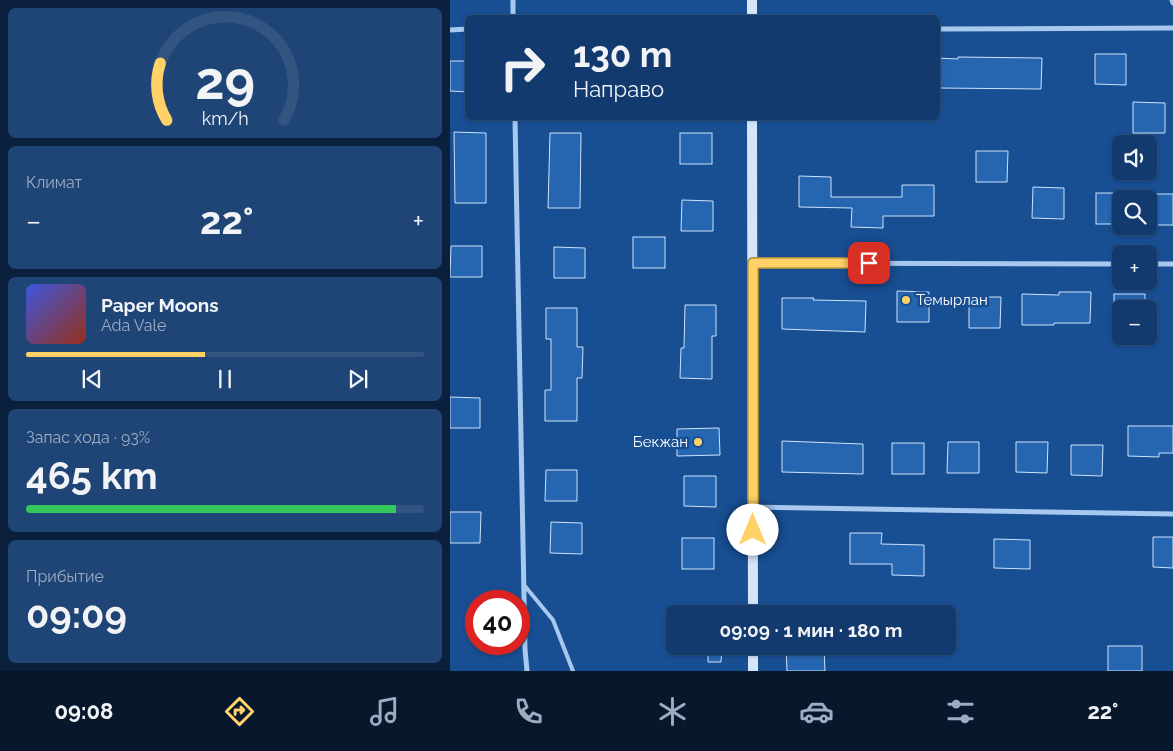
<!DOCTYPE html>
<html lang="ru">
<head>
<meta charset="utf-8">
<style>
  :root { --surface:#123a6e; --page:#1f4576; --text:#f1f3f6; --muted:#9cadc2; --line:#315481; --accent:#ffd166 }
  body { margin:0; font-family:Raleway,sans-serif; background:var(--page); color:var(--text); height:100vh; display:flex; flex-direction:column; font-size:19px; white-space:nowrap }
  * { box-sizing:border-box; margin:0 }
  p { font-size:16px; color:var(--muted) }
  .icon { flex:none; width:28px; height:28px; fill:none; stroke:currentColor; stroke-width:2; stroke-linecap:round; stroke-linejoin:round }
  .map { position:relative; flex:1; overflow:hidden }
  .drawer { display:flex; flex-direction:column; gap:8px; padding:8px; background:#0a203c; width:450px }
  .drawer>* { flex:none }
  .guide { position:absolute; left:15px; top:15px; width:475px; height:105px; border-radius:8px; box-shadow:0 1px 4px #0004,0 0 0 1px var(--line); background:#123a6e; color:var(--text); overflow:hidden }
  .tools { position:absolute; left:662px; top:135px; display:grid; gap:10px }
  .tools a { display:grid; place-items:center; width:45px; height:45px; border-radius:8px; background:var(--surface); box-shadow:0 1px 4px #0004,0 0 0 1px var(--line); font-size:25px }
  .speed { position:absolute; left:15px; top:590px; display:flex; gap:10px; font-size:25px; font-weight:700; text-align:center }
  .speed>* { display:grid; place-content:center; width:65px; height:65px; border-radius:50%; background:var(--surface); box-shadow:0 1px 4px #0004,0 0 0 1px var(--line); line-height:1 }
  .speed .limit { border:8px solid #d22; background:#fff; color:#111 }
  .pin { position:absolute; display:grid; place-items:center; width:42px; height:42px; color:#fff; margin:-21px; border-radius:10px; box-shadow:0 2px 8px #0006 }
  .me { position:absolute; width:55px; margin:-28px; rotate:0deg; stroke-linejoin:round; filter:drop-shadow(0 0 4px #0008) }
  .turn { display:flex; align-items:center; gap:18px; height:105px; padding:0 25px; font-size:22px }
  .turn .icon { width:65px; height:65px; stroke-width:2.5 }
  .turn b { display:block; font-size:35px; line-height:42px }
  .big { font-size:38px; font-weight:700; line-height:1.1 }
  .drawer .widget { flex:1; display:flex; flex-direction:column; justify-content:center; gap:8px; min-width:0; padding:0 18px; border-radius:8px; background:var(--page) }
  .drawer .dial { align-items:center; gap:0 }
  .dial svg { height:130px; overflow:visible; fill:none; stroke:var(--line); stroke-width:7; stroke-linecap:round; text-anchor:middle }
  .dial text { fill:var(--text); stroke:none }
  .song { display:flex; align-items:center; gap:15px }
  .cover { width:60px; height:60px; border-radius:8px; background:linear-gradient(135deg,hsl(230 70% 55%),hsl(10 70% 35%)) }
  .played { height:5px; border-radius:2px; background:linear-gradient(90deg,var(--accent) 45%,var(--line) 45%) }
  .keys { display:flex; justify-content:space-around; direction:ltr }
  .heat { display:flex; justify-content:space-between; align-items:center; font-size:28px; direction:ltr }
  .charge { height:8px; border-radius:4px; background:linear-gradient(90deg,#34c759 93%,var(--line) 0) }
  .trip { position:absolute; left:216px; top:605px; width:290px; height:50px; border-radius:8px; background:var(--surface); box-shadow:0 1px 4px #0004,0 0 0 1px var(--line); font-weight:700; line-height:50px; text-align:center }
  .tabs { display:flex; height:80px; justify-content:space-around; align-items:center; background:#07172c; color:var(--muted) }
  .tabs .icon { width:35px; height:35px }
  .tabs .selected { color:var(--accent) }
  .tabs b { font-size:22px; color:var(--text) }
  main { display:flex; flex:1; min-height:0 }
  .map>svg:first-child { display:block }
</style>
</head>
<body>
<main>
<section class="drawer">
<div class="widget dial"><svg viewBox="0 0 100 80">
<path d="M14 69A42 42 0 1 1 86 69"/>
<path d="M14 69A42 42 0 0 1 10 34" stroke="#ffd166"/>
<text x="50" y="56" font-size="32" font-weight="700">29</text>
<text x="50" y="72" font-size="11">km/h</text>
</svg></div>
<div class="widget"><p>Климат</p>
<div class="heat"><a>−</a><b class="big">22°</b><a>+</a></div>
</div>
<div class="widget">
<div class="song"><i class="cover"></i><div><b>Paper Moons</b><p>Ada Vale</p></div></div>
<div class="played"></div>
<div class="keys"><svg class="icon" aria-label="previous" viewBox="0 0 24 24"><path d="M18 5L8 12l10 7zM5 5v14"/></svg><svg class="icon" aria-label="pause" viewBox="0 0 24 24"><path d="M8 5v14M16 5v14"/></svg><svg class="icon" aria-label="next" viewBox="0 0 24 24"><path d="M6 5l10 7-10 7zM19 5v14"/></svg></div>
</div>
<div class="widget"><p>Запас хода · 93%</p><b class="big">465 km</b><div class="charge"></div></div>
<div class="widget"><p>Прибытие</p><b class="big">09:09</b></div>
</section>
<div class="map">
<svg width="723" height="671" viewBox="0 0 723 671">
  <rect width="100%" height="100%" fill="#184e92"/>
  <g fill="#2665b0" stroke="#cee3fb">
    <path d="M645,54H676V85L645,84Z"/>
    <path d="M508,57L592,58L591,89L488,88V58L508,59Z"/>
    <path d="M0,61H18V92L0,91Z"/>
    <path d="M683,102L715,103V133H683Z"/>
    <path d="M4,132L36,133V203H5Z"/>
    <path d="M100,133H131L130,208H98Z"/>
    <rect x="230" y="133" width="32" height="31"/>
    <path d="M526,151H558L557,182H526Z"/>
    <path d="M349,176L381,177V197H452V185H484V216H433V228L401,227L402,208L349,207Z"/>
    <path d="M583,187L614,188V219L582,218Z"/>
    <rect x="646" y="193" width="25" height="31"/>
    <rect x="703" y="194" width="20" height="31"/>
    <path d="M232,200L263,201V231H231Z"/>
    <rect x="183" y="237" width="32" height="31"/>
    <path d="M1,246H32V277H0Z"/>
    <path d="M104,247L135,248V278H104Z"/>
    <path d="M447,291L479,292V322H447Z"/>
    <path d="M609,292H641L640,323H604V325H572V294L609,295Z"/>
    <rect x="664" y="294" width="31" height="15"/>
    <path d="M519,297H551L550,328H519Z"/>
    <path d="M332,298H364L363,300L416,301L415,332L332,329Z"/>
    <path d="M235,305H266V336H262V379L230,378L231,348H234Z"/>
    <path d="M96,308H127V347H133L132,378H127V421H95V390H101V339H96Z"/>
    <path d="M0,397L30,398V428H0Z"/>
    <path d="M678,426H723V453H709V457L678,456Z"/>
    <path d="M269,428L270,455L227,456V429Z"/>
    <path d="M332,441L413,444V474L332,472Z"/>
    <path d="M498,442H529V473H497Z"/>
    <path d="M566,442H598L597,473L566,472Z"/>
    <rect x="442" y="443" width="32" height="31"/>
    <path d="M621,445H653L652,476L621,475Z"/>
    <path d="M96,470H127V501H95Z"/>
    <path d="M234,476H266V507L234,506Z"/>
    <path d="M0,512H31L30,543H0Z"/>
    <path d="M101,522L132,523V554L100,553Z"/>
    <path d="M400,533H432L431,544L474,545V576L442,575V564H400Z"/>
    <path d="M703,537H723V568L703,567Z"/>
    <rect x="232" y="538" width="32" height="31"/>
    <path d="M544,539L580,540V569L544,568Z"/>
    <path d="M258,646H272L271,662H258Z"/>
    <path d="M336,646H374L375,671H337Z"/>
    <rect x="658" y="646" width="34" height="25"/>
  </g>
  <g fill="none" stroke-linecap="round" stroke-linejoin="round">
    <path stroke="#a7c9f0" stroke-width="4" d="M74,585L103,620L123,671"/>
    <g stroke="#a7c9f0" stroke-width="5">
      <path d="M63,0V18"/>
      <path d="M722,0L723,3"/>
      <path d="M488,29L723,28"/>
      <path d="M0,30L18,29"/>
      <path d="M65,118L75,649L77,671"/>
      <path d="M303,263L671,264"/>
      <path d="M699,264H723"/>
      <path d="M303,507L723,514"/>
    </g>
    <g stroke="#d5e6fb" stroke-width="10">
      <path d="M302,0V18"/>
      <path d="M302,118L303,614"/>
      <path d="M303,671V646"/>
    </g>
  </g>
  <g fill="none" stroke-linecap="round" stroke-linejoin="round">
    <defs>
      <path id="route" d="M303,530V263H419"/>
    </defs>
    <use href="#route" stroke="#a68842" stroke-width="12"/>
    <use href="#route" stroke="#ffd166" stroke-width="9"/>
  </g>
  <g fill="#ffd166" stroke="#184e92" stroke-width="2">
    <circle cx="456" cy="300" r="5"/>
    <circle cx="248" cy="442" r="5"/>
  </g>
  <g text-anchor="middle" stroke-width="5" stroke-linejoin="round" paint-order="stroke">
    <g font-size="15" fill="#fff" stroke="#184e92" text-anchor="start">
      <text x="466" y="305">Темырлан</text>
      <text x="238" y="447" text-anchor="end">Бекжан</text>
    </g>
  </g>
</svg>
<div class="tools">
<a><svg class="icon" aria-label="sound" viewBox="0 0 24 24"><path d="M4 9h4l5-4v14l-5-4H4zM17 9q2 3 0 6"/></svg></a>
<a><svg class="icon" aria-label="search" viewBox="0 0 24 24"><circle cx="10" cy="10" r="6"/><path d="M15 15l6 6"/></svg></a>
<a>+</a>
<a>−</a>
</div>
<div class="speed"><div class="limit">40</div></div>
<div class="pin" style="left:419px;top:263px;background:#d93025"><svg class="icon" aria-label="arrive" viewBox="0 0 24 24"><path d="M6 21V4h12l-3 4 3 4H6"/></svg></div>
<svg class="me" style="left:303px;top:530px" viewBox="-20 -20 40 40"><circle r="19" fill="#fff"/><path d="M0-13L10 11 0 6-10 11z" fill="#ffd166"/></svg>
<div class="trip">09:09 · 1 мин · 180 m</div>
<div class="guide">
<div class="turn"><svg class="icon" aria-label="right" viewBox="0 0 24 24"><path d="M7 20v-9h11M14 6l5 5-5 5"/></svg><div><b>130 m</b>Направо</div></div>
</div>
</div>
</main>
<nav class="tabs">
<b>09:08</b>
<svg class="icon selected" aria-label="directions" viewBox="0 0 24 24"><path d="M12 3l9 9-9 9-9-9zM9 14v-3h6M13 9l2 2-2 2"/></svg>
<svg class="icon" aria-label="music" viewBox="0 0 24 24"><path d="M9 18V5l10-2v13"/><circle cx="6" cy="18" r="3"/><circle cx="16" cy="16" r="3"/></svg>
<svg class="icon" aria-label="phone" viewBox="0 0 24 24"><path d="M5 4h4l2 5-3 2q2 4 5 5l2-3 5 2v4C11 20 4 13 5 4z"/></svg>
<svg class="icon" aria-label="climate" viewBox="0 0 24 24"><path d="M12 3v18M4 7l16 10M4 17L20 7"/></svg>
<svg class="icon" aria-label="car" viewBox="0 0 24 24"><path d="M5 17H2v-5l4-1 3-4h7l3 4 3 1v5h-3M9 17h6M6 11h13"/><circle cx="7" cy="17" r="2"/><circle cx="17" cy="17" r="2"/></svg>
<svg class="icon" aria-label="filters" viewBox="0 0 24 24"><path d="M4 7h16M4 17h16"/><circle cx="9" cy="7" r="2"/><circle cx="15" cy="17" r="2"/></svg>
<b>22°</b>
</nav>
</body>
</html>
